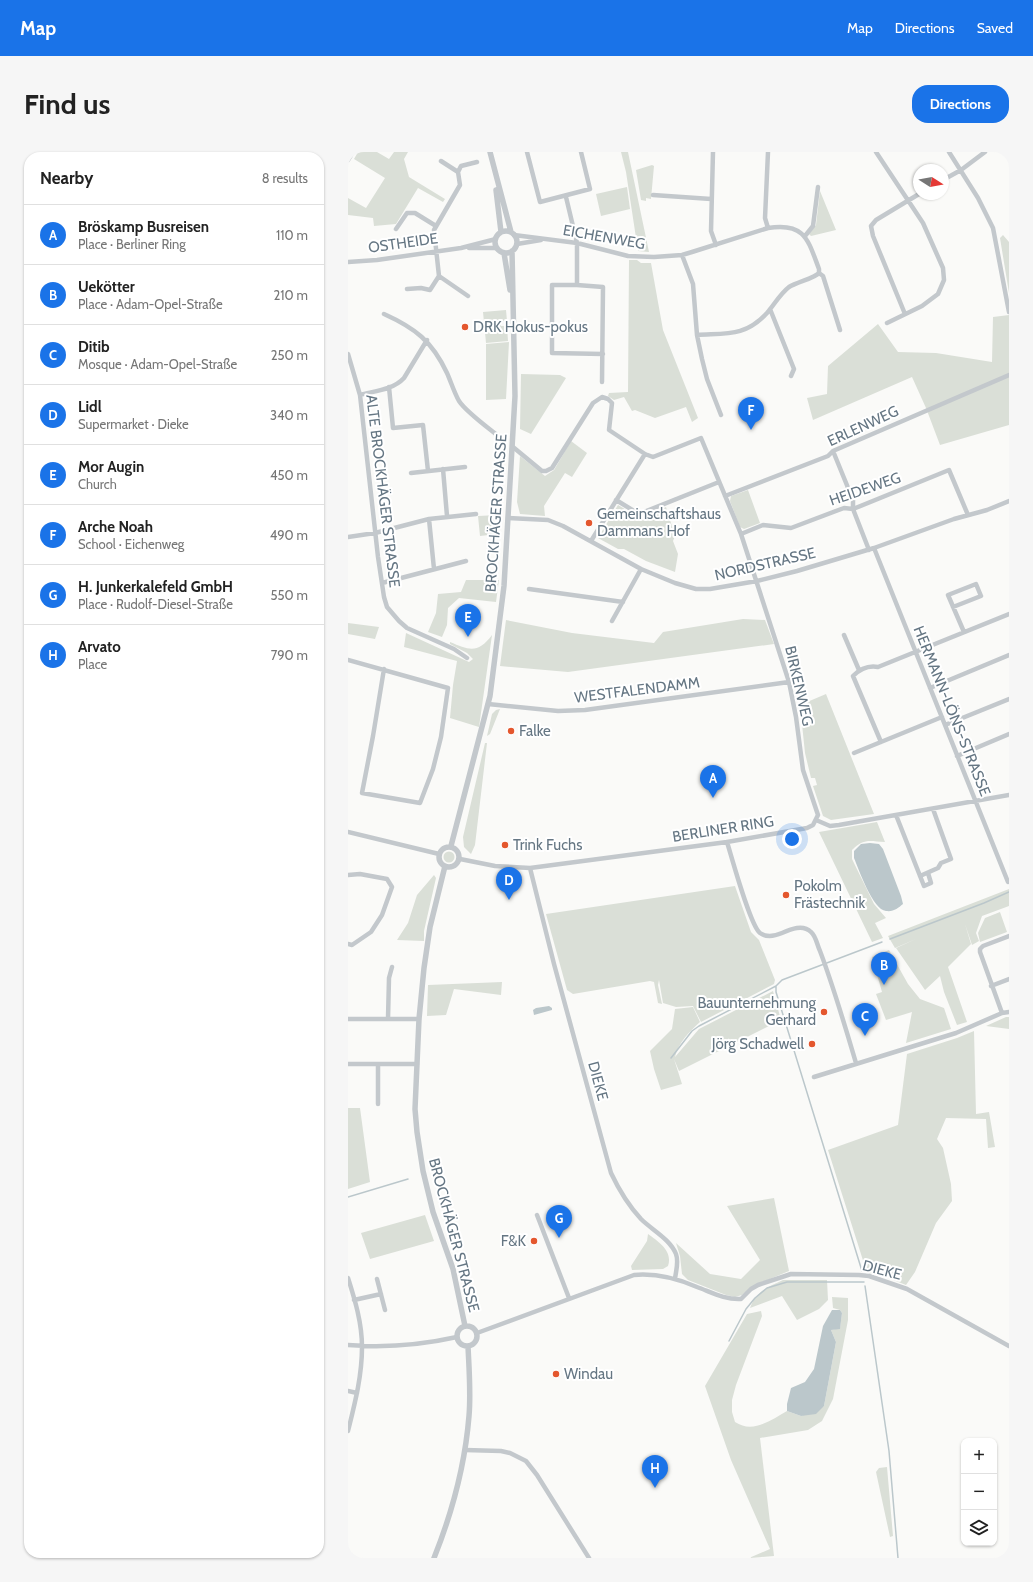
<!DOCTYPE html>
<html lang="en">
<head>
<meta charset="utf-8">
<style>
  :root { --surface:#fff; --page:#f6f6f6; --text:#222; --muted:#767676; --line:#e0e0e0; --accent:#1a73e8 }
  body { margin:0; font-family:Cabin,sans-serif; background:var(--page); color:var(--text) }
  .controls { position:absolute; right:12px; bottom:12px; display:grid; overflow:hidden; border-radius:8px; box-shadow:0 1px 3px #0004 }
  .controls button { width:36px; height:36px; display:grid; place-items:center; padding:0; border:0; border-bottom:1px solid var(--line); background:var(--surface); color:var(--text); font:20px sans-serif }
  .compass { position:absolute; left:565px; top:12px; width:36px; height:36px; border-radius:50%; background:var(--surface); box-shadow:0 1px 3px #0004; rotate:101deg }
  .you { position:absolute; left:444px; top:687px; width:14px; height:14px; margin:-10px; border:3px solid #fff; border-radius:50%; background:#1a73e8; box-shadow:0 0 0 6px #1a73e833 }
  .badge { display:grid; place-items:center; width:26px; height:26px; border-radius:50%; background:var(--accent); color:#fff; font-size:13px; font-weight:700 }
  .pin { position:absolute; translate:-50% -33px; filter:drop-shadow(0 1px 2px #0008) }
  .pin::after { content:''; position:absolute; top:21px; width:14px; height:12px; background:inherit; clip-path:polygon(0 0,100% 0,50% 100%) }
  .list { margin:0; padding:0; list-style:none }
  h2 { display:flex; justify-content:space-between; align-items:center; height:52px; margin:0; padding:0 16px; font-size:17px }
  h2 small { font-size:13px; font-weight:400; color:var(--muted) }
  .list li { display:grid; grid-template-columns:26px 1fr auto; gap:12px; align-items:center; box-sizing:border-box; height:60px; padding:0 16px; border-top:1px solid var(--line) }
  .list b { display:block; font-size:15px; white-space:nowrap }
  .list p { margin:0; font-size:13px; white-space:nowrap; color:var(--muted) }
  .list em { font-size:13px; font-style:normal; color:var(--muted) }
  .icon { flex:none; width:22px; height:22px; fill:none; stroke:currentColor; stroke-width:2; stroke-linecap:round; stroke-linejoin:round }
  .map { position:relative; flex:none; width:661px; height:1406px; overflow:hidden; border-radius:16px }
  header { display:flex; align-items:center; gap:24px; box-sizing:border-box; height:56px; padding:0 20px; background:var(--accent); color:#fff }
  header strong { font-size:19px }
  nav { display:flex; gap:22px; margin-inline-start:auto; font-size:14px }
  .intro { display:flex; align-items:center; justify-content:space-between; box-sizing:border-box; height:96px; padding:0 24px }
  h1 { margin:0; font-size:28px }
  .button { padding:10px 18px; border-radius:16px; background:var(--accent); color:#fff; font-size:14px; font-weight:700 }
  main { display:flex; gap:24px; padding:0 24px }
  aside { flex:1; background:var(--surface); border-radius:16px; box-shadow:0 1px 3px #0004 }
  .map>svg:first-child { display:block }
</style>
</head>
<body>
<header>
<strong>Map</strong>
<nav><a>Map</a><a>Directions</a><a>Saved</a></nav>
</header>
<div class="intro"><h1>Find us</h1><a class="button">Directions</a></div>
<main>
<aside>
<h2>Nearby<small>8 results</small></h2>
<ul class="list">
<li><span class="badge">A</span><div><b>Bröskamp Busreisen</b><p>Place · Berliner Ring</p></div><em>110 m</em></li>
<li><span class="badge">B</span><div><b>Uekötter</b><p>Place · Adam-Opel-Straße</p></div><em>210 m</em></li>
<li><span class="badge">C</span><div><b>Ditib</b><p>Mosque · Adam-Opel-Straße</p></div><em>250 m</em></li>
<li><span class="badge">D</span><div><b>Lidl</b><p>Supermarket · Dieke</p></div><em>340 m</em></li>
<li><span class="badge">E</span><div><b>Mor Augin</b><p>Church</p></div><em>450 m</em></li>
<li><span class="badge">F</span><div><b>Arche Noah</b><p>School · Eichenweg</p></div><em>490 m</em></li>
<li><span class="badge">G</span><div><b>H. Junkerkalefeld GmbH</b><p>Place · Rudolf-Diesel-Straße</p></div><em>550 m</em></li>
<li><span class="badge">H</span><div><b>Arvato</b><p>Place</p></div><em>790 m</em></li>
</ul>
</aside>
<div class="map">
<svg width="661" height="1406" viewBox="0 0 661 1406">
  <rect width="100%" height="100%" fill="#fafaf8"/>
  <path fill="#dadfd7" d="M 10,0 L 29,0 L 41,7 L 46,0 L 60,0 L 56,7 L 61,25 L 97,47 L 95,50 L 70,36 L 48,72 L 26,74 L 25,66 L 0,63 L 0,46 L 18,56 L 37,26 L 6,7 Z
    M 273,0 L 280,0 L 301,100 L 290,99 L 278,20 Z
    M 304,13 L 306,14 L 303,47 L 298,46 L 298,49 L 293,48 L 288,18 Z
    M 279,35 L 282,57 L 253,64 L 248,42 Z
    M 472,39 L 488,78 L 463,84 L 461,82 L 468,73 Z
    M 655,83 L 661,90 L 661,141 L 652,86 Z
    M 281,108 L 289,108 L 293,111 L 303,111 L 315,178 L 350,266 L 344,270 L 338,255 L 307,266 L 287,258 L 284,259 L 276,245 L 266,248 L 260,244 L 261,241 L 280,240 Z
    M 158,158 L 159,169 L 153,169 L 153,174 L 159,174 L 160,189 L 138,191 L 135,160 Z
    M 661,163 L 661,273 L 592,293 L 578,256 L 564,225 L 465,268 L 459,246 L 479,242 L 480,214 L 530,172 L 550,200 L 588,201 L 644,210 L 645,165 Z
    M 161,190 L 158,247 L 138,248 L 138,192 Z
    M 173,222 L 212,223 L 218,226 L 183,282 L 172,277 Z
    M 223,289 L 239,301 L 224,325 L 217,321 L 196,354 L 197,364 L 172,362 L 169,350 L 172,304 L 197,324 L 206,318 Z
    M 400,338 L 412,371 L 396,377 L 392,375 L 382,349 L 383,344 Z
    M 270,353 L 292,366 L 318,355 L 327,384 L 325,389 L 330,402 L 327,420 L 298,409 L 276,397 L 270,397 L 250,386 Z
    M 150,363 L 149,382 L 132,384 L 130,364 Z
    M 118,428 L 151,428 L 148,450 L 111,446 L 100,456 L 99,473 L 94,485 L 80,480 L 88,461 L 90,442 L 113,440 Z
    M 395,467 L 417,468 L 426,492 L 220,520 L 152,514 L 158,468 L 224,481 L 306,491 L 315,480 Z
    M 0,471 L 31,475 L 27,487 L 0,482 Z
    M 58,481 L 121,510 L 125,507 L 119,501 L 102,492 L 102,490 C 121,498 130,502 144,483 L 131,575 L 102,566 L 105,533 L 109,509 L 56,495 Z
    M 478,542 L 526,662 L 483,668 L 475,664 L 465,634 L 469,633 L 467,626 L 463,626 L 457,601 L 452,553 Z
    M 152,557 L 142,582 L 139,584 L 144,562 L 148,558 Z
    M 137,591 L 139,591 L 127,693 L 123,702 L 116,695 L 115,685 Z
    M 529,670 L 537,690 C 521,689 516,686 504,698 L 504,707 L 526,752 L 538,766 L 527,771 L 535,786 L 524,790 L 471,680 Z
    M95.5 705a5.5 5.5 0 1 1 11 0a5.5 5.5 0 1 1-11 0Z
    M 86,723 L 88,726 L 76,779 L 76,789 L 49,788 L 60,771 L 69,743 Z
    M 387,734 L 403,780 L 411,788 L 427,828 L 426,832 L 353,870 L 345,854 L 328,855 L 315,851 L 311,828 L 310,833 L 314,852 L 310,851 L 306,830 L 302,829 L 225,842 L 219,838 L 198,762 Z
    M 661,737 L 661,754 L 634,764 L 628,781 L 631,789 L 624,793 L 617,772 L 623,792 L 600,815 L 619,870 L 609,873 L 596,840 L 592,824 L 577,838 L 548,796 L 568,787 L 547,796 L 540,784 Z
    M 652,760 L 659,780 L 632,790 L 630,781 L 637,766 Z
    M 541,798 L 560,832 L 572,847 L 596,856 L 603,877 L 558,891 L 564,860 L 538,868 L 528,842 L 534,840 L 524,805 Z
    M 154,830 L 153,843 L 106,837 L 98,863 L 79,864 L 80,833 Z
    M 425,839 L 433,868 L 331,919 L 326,907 L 334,932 L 313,938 L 306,917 L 302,899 L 324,877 L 327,857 L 345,855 L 352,870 C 341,880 330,891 327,905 L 351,877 Z
    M 658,865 L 661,865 L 661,877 L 638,874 Z
    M 626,879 L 628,962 L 641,960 L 647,995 L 640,996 L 638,967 L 598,966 L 589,987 L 595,996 L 603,1032 L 604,1049 L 588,1071 L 567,1120 L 558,1133 L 530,1122 L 519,1121 L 480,998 L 550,973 L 559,902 L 609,886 Z
    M 0,956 L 12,956 L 22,1030 L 0,1037 Z
    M 426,1046 L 441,1119 L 405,1134 L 394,1143 L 387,1145 L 378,1143 L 340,1128 L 334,1122 L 332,1104 L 328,1091 L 362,1122 L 393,1127 L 412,1108 L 379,1054 Z
    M 77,1063 L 86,1089 L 22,1107 L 13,1081 Z
    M 300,1082 C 311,1090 325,1099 320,1114 L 315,1117 L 284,1118 L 283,1114 L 299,1089 Z
    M 435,1128 L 479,1128 L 480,1148 L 471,1157 L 449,1168 L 434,1144 L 402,1156 C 408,1139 420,1135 435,1128 Z
    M 484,1145 L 500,1146 L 500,1168 L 485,1247 L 474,1269 L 460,1278 L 412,1286 L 426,1404 L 401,1406 L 422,1397 L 383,1308 L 357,1234 L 399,1162 L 413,1159 L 414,1164 L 388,1233 L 384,1248 L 384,1260 L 387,1270 C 405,1282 423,1268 439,1259 L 453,1264 L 476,1254 L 488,1190 L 483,1178 L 492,1176 L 494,1161 L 492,1158 L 485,1156 Z
    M 539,1315 L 545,1384 L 542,1385 L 528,1320 L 531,1316 Z"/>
  <path fill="#bbc7cb" d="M 522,691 L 531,692 L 535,697 L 553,744 L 555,752 C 550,756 546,760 538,759 C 525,758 511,718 506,706 L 506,699 L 513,692 Z
    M 201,854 L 204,856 L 204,858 L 186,863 L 185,858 L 188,856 Z
    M 484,1158 L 492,1158 L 494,1161 L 492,1177 L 483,1178 L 488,1190 L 476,1254 L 468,1262 L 453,1264 L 439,1259 L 439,1252 L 443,1236 L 457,1230 L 466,1217 L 475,1174 Z"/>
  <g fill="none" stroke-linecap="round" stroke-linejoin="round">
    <path stroke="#bbc7cb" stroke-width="1.5" d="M 542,787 L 636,751 L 661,740
      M 323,906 L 344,879 L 351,874 L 428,834
      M 0,1045 L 60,1027
      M 514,1119 L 428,840 L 428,834 L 434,828 L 534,790
      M 517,1134 L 541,1299 L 550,1406
      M 381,1189 L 398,1157 L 407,1146 L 419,1136 L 439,1130 L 516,1130"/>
    <path stroke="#c3c8cc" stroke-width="4.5" d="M 179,0 L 192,50 L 242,37 L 233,0
      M 365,0 L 363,79 L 368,93
      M 420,0 L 417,66 L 420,76
      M 528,0 L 575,71 L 595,116 L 596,128 L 590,142 L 574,154 L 539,171
      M 601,0 L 630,46 L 645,76 L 661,160
      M 0,8 L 5,0
      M 110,20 L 113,14 L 129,10
      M 595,28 L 613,18 L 637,0
      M 305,43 L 363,47
      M 218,45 L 229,91 L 229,133
      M 48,77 L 59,61 L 67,61 L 88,74
      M 166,83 L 229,91 L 280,104 L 306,105 L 334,103 L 344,100 L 420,76 C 457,70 460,88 471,117 L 471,121 C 467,126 449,130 441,135 C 432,142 426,153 419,161 C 397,185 378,181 349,183
      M 457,84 L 465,74 L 470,35
      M 169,92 L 193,88
      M 121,96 L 149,96
      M 334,103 L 345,132 L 349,183 L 354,207 L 359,227 L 373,263
      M 0,110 L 29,108 L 113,96 L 148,87
      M 471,121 L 475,124 L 492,178
      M 91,124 L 120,144
      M 59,137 L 73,136 L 82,138 L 91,124 L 86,78 L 112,33 L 110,20 L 93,9
      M 422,157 L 446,217 L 443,224
      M 36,162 C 67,176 84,189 99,221 C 103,230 106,240 111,249 C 119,261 142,277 154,287
      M 557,162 L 525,84 L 523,74 L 528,68 L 571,42
      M 0,202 L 12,243 L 30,405 L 36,445 L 39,455 L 51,469 L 59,476 L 106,497 L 119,506
      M 254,230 L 255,135 L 229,133 L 204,133 L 204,201 L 255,202
      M 41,235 L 45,276 L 75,273 L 80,319
      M 12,243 C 26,239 45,238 56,226 L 79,188
      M 485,299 L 505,348 L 505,357 L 521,398
      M 95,317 L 99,364
      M 63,321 L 117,315
      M 377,344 L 480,304 L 485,299 L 661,223
      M 268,348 L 291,362 L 371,330
      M 160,366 L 200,368 L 215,374 L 293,417 L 327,431 L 348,437 L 362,437 L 409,429 L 449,419 L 526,396 L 606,367 L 639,358 L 661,349
      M 81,367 L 86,417
      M 393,382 L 415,373 L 443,376 L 496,356 L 505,357 L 601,318 L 620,363
      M 0,385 L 27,381 L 81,367 L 128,362
      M 243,389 L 297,302
      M 526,396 L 660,730
      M 34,431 L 118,409
      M 181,437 L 275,450
      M 605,455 L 633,444 L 628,432 L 600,443 L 616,480
      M 264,469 L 293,417
      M 496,483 L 511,518
      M 0,508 L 100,536 L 93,585 L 85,617 L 72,651 L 14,641 L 25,584 L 36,517
      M 582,536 L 661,503
      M 140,552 L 210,559 L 237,558 L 441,530
      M 597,573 L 661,547
      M 533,590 L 505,524 C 512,517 520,513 530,515 L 661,462
      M 506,601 L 594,565
      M 609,604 L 661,582
      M 548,663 L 576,734 L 583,731 L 580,721
      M 468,668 L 482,674 L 491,673 L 661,643
      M 0,680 L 91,702
      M 379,690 C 384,706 402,773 412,781 C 419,786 427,784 434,781 C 443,777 455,772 463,780 C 468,784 469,793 472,799 C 486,836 497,874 508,911
      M 112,707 L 147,714 L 182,716 L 379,690 L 459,676 L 465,673 L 470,663 L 455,618 L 448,565 L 441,530 L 393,382 L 353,286 L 305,305 L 297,302 L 261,278 L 264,251 L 260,247 L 254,245 L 245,251 L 204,316 L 198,319 L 194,319 L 165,295
      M 182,716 L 206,812 L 263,1021 C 271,1038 280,1053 293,1067 C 304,1078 322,1087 328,1102 C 331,1110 328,1118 327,1127
      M 0,723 L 12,722 L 39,727 L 44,735 L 34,763 L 23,780 L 4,793 L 0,792
      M 572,724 L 590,716 L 593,711 L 603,707 L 585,657
      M 643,834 L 661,827
      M 654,861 L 632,800 L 632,797 L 635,794 L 661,784
      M 0,867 L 71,867
      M 40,867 L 41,826 L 44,815
      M 0,912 L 69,912
      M 466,925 L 608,881 L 654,861 L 661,860
      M 30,952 L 30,912
      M 189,1063 L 221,1146
      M 0,1126 C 7,1148 14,1171 14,1195 C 14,1224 7,1251 0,1279
      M 29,1127 L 37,1158
      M 6,1148 L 33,1142
      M 129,1181 L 286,1123 C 308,1121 328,1126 349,1135 C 363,1140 377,1148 393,1147 L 403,1137 L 410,1133 L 443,1122 L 511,1123 L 521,1124 L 559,1137 L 661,1194
      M 0,1193 C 37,1196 73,1193 109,1185
      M 0,1239 L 9,1241
      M 117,1298 L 153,1299 L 162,1301 L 178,1309 L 189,1323 L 241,1406"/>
    <path stroke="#c3c8cc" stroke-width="5.5" d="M 142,0 L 163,80
      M 148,38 L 153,80
      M147 90a11 11 0 1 1 22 0a11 11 0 1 1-22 0Z
      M 156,101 L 162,138
      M 103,694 L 142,544 L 156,434 L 167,244 L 164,99
      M91 705a10 10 0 1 1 20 0a10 10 0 1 1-20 0Z
      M 97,714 L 82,775 L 76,816 L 71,867 L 67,957 L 69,980 L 75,1019 L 85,1060 L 105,1117 L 117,1174
      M109 1184a10 10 0 1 1 20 0a10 10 0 1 1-20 0Z
      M 86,1406 C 104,1361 117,1313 121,1264 C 123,1241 121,1217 120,1194"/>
  </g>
  <g fill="#e4572e" stroke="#fff" stroke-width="1.5">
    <circle cx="117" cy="175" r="4"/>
    <circle cx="241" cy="371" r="4"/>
    <circle cx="163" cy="579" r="4"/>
    <circle cx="157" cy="693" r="4"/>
    <circle cx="438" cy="743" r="4"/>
    <circle cx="476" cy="860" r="4"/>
    <circle cx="464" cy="892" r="4"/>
    <circle cx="186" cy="1089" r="4"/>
    <circle cx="208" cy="1222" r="4"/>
  </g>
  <g text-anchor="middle" stroke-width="4" stroke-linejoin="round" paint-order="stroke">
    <g font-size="15" fill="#657683" stroke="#fff">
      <text transform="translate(256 85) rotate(10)" y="5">EICHENWEG</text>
      <text transform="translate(55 91) rotate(-8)" y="5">OSTHEIDE</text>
      <text transform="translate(515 274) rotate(-25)" y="5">ERLENWEG</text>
      <text transform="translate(517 337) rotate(-19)" y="5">HEIDEWEG</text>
      <text transform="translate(35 339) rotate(83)" y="5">ALTE BROCKHÄGER STRASSE</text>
      <text transform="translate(148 361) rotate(-86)" y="5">BROCKHÄGER STRASSE</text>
      <text transform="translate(417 412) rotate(-13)" y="5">NORDSTRASSE</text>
      <text transform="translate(451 534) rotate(77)" y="5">BIRKENWEG</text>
      <text transform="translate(289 538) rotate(-7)" y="5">WESTFALENDAMM</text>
      <text transform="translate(604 559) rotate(68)" y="5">HERMANN-LÖNS-STRASSE</text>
      <text transform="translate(375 677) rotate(-9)" y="5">BERLINER RING</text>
      <text transform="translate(250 929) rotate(75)" y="5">DIEKE</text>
      <text transform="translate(106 1083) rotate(75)" y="5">BROCKHÄGER STRASSE</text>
      <text transform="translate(534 1118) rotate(15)" y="5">DIEKE</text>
    </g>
    <g font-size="15" fill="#657683" stroke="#fff" text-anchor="start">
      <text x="125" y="180">DRK Hokus-pokus</text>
      <text x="249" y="367">Gemeinschaftshaus<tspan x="249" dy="17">Dammans Hof</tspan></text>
      <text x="171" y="584">Falke</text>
      <text x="165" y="698">Trink Fuchs</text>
      <text x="446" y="739">Pokolm<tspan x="446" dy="17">Frästechnik</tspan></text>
      <text x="468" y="856" text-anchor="end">Bauunternehmung<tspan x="468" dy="17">Gerhard</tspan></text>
      <text x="456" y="897" text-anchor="end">Jörg Schadwell</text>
      <text x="178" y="1094" text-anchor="end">F&amp;K</text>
      <text x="216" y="1227">Windau</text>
    </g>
  </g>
</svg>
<div class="controls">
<button>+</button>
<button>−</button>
<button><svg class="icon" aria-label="layers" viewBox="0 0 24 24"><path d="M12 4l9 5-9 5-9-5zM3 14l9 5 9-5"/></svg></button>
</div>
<svg class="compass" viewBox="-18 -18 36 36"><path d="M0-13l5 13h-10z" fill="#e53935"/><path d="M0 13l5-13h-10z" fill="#767676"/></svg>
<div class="you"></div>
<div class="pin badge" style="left:365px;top:646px">A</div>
<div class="pin badge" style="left:536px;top:833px">B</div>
<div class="pin badge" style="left:517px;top:884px">C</div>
<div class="pin badge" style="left:161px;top:748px">D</div>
<div class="pin badge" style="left:120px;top:485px">E</div>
<div class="pin badge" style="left:403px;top:278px">F</div>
<div class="pin badge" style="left:211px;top:1086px">G</div>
<div class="pin badge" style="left:307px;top:1336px">H</div>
</div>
</main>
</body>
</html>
